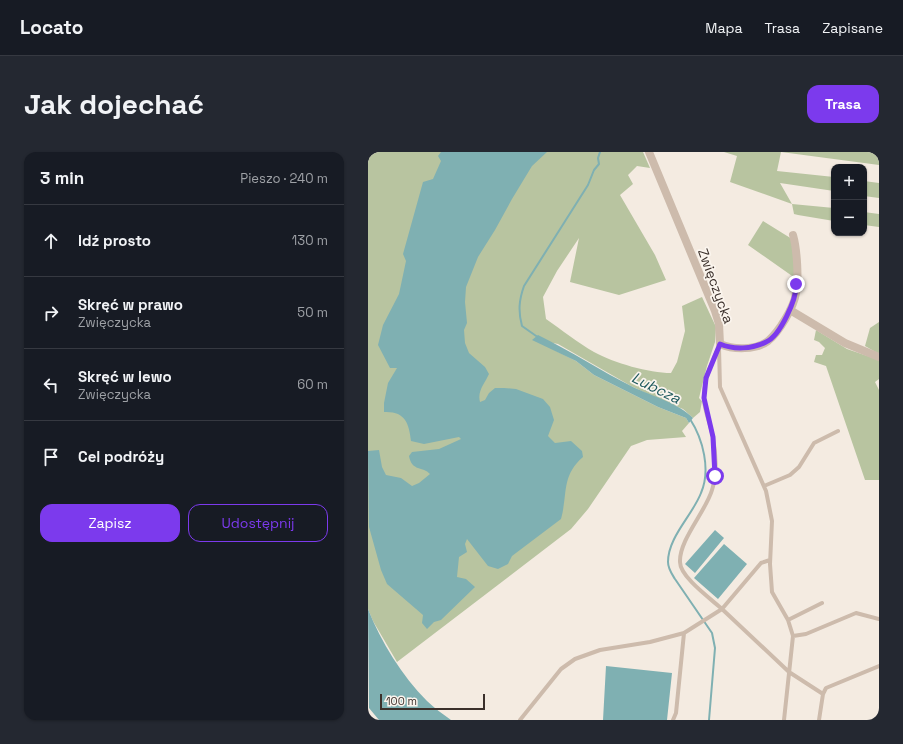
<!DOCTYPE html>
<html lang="pl">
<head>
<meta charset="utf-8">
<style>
  :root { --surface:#171b24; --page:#242831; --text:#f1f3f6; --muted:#9ea1a6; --line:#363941; --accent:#7c3aed }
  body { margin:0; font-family:"Space Grotesk",sans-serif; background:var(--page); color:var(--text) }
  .controls { position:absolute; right:12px; top:12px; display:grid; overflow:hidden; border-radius:8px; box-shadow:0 1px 3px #0004 }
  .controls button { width:36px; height:36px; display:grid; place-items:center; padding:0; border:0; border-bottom:1px solid var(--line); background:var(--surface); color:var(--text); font:20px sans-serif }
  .scale { position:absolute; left:12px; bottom:10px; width:105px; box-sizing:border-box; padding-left:4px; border:2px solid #3b302b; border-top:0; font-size:11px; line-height:14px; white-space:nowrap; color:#3b302b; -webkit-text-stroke:3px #fbf5ee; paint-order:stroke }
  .stop { position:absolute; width:12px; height:12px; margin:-9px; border:3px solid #7c3aed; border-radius:50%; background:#fff }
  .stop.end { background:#7c3aed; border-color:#fff; box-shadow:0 1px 4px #0008 }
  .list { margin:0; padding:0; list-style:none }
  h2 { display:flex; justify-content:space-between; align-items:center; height:52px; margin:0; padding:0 16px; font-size:17px }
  h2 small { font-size:13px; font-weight:400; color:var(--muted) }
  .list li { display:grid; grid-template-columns:26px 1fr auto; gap:12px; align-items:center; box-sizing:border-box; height:72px; padding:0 16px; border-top:1px solid var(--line) }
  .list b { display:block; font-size:15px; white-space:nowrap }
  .list p { margin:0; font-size:13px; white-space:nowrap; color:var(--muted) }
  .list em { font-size:13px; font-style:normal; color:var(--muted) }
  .actions { display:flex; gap:8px; padding:12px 16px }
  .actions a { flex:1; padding:9px 0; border:1px solid var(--accent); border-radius:12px; text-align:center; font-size:14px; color:var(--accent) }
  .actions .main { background:var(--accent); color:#fff }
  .icon { flex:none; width:22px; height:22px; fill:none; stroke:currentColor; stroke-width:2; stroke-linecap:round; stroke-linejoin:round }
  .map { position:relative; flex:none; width:511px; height:568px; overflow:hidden; border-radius:12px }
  header { display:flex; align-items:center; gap:24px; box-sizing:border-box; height:56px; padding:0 20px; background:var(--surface); border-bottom:1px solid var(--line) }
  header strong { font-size:19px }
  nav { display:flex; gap:22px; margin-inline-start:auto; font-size:14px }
  .intro { display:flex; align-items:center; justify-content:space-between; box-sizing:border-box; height:96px; padding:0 24px }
  h1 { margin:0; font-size:28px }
  .button { padding:10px 18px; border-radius:12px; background:var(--accent); color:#fff; font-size:14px; font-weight:700 }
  main { display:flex; gap:24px; padding:0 24px }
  aside { flex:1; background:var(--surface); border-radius:12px; box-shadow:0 1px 3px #0004 }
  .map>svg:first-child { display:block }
</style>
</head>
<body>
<header>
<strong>Locato</strong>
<nav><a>Mapa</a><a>Trasa</a><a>Zapisane</a></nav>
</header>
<div class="intro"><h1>Jak dojechać</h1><a class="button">Trasa</a></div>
<main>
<aside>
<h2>3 min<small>Pieszo · 240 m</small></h2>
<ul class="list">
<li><svg class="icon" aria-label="ahead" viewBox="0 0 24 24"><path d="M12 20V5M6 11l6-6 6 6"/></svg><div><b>Idź prosto</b></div><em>130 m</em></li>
<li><svg class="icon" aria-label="right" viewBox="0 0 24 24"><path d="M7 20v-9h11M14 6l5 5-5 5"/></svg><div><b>Skręć w prawo</b><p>Zwięczycka</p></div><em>50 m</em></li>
<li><svg class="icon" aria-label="left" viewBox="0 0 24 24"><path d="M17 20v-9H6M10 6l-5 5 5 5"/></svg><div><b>Skręć w lewo</b><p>Zwięczycka</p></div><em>60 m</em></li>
<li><svg class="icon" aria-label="arrive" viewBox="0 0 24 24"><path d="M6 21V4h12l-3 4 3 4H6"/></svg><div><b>Cel podróży</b></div></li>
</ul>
<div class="actions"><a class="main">Zapisz</a><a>Udostępnij</a></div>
</aside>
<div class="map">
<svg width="511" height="568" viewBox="0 0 511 568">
  <rect width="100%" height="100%" fill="#f4ebe1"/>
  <path fill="#b8c4a0" d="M 0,0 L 275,0 L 282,16 L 269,14 L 260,23 L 265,32 L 252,43 L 287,103 L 298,128 L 251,143 L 202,130 L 211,86 L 189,119 L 175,145 L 178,167 C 194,178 210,191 226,200 C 246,211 281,221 303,221 L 309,210 L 317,179 L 314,154 L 334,145 L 348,175 L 347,190 L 339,214 L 331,246 L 334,249 L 332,260 L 325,266 L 315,257 L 290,247 L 263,234 L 190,192 L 165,187 L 208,209 L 226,223 L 290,255 L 318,266 L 321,271 L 314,279 L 318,285 L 279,288 L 263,294 L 220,357 L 203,377 L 29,510 L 5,469 L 0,457 Z
    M 356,0 L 511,0 L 511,13 L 413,0 L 409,19 L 466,25 L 466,39 L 412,31 L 424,52 L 466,56 L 466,69 L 430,63 L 426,62 L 424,52 L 362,30 L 369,4 Z
    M 496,29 L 511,31 L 511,46 L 496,44 Z
    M 496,60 L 511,62 L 511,75 L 496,73 Z
    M 395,69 L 424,87 L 427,126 L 380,93 Z
    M 511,170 L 511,202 L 497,194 L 502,176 Z
    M 448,178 L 479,197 L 511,208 L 511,227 L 507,230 L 511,238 L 511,328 L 497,328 L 458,214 L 446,210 L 448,203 L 454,203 L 457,196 L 451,190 L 446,188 Z"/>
  <path fill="#7fb0b2" d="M 73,0 L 179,0 L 164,14 L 144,47 L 127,78 L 110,105 L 98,135 L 97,150 L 99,171 L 96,178 L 97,191 L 101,201 L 117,215 L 121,222 C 117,231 109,239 112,250 L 117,248 L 121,241 L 127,236 L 136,236 L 148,237 L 175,247 L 182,255 L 186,268 L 180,284 L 187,291 L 203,289 L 214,299 L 215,305 C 193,324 200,342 193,367 L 144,404 L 140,412 L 130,417 L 120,414 L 99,387 L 97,392 L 99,400 L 91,405 L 89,425 L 98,427 L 107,435 L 73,468 L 66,470 L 59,477 L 54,471 L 55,463 L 19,432 L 13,418 L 1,375 L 0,299 L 11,298 L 14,315 L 18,323 L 33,326 L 44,334 L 51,331 L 62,322 C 55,314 44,320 41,304 L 44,300 L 71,297 L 93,287 L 91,285 L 56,292 L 43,289 C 41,271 37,259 16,260 L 16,251 L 20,231 L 29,216 L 22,216 L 10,193 L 15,173 L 31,142 L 38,109 L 35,102 L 55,30 L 65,27 L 73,9 L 70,4 Z
    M 170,183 C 203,199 233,219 265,235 C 284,244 310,251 325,266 L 321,271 L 318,266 L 290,255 L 226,223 L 208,209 L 164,188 Z
    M 347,378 L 356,386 L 327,421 L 317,412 Z
    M 356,392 L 379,412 L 350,447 L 326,426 Z
    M 0,457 C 13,490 34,524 59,549 C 66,556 75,562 83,568 L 11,568 L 1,556 Z
    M 238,514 L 304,521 L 299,568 L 235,568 Z"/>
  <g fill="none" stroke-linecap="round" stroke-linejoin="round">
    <path stroke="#7fb0b2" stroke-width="2" d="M 171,186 L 154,174 C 150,159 151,148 156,134 L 220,33 L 226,18 L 231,12 L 230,6 L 232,0
      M 322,267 C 335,287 343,318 333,341 C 324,364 300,385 300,410 C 300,417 304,422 307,427 L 344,481 L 347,496 L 341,568"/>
    <path stroke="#cdbbac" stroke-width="4" d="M 351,196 L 352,235 L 398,339 L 404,369 L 402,412 L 404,440 L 420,468 L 425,484 L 416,568
      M 396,334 L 422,323 L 431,315 L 446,291 L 470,279
      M 402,408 L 393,411 L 354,457 L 421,520 L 455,542 L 451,568
      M 420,468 L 454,451
      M 425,484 L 438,482 L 488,461 L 511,467
      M 455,542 L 458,536 L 511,514
      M 152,568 L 193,517 L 207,507 L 232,498 L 282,490 L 316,481 L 354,457 C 343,447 312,425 312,410 C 311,388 338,359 344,338 C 349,322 348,302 345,286 C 343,273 337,261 336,248 C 335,228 344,210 352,192
      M 305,568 L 308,561 L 316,481"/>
    <path stroke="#cdbbac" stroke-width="8" d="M 281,0 L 347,159 L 351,172 L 352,192 C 366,198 388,198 400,189 C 411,180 426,155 428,141 C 431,127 429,97 425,83
      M 422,158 L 477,191 L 511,205"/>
  </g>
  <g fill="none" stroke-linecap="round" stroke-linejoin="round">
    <path stroke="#7c3aed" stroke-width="5" d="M 347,324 L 345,285 L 336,246 L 338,226 L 352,192 C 366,198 384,197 398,190 C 412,184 429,147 428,132"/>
  </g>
  <g text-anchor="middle" stroke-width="3.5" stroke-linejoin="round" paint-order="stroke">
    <g font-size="14" fill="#3b302b" stroke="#fbf5ee">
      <text transform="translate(348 134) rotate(70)" y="5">Zwięczycka</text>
    </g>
    <g font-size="15" font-style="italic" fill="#1f5a5e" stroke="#fbf5ee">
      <text transform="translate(288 236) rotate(26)" y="5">Lubcza</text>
    </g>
  </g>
</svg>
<div class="controls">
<button>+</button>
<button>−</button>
</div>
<div class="scale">100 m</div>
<div class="stop" style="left:347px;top:324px"></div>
<div class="stop end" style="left:428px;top:132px"></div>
</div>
</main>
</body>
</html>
